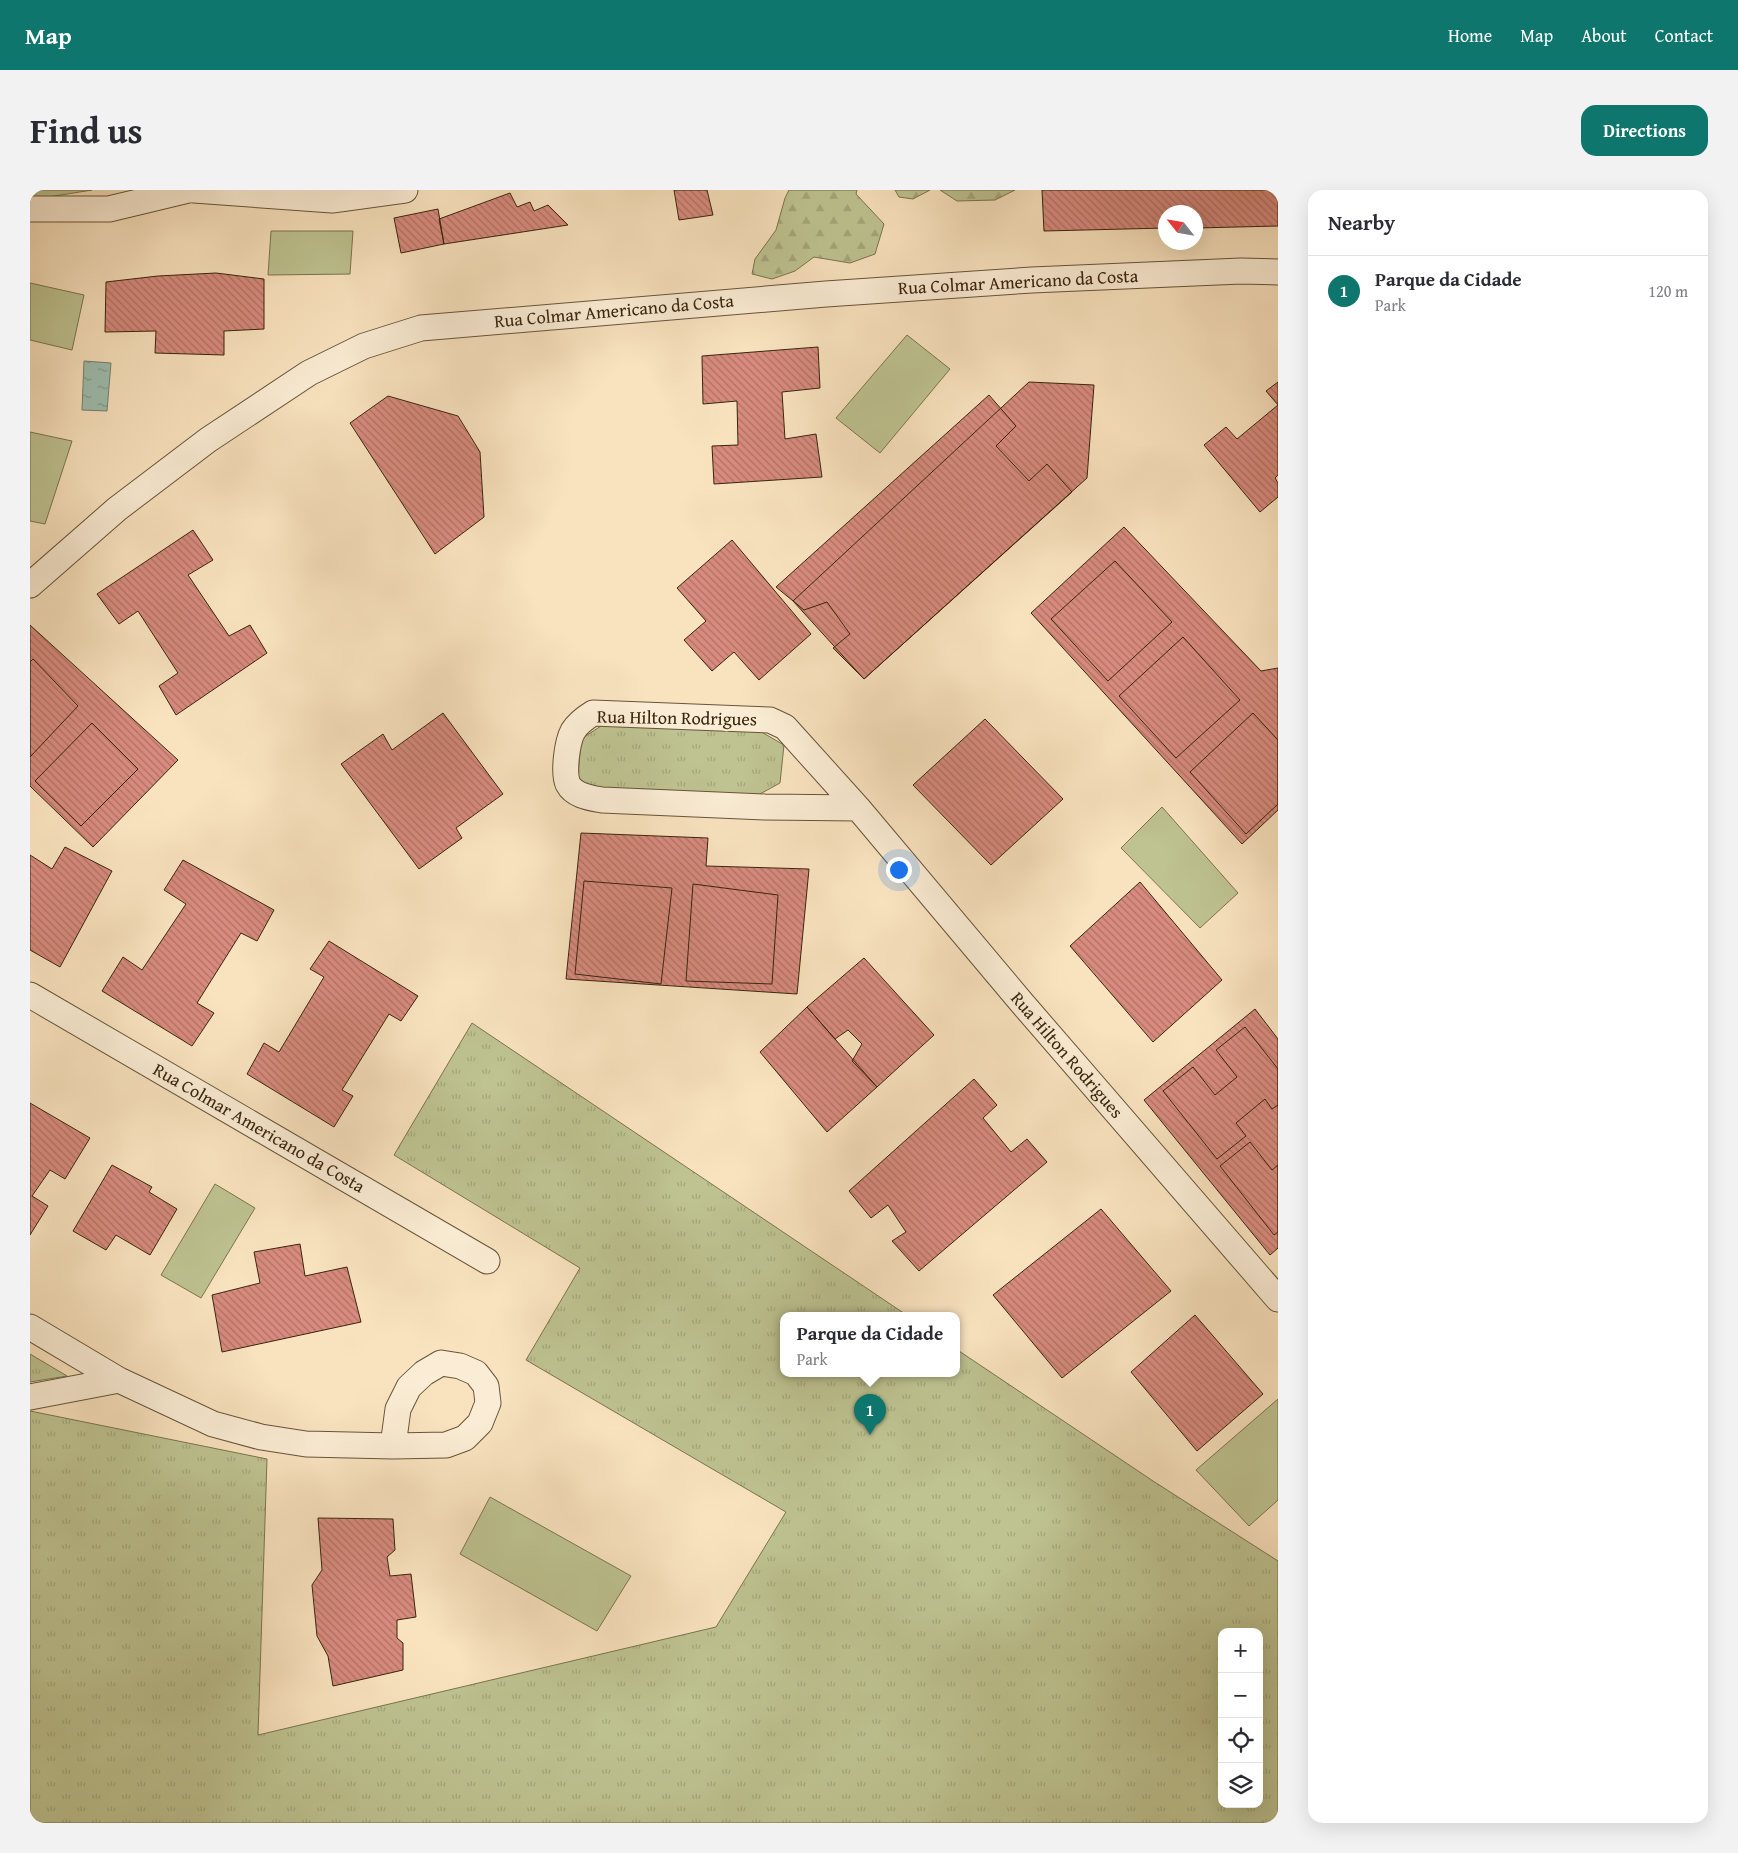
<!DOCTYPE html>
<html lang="en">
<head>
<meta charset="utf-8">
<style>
  :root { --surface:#fff; --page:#f2f2f3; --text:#2b2b33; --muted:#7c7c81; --line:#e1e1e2; --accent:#0f766e }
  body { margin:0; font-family:"Gentium Book Plus",serif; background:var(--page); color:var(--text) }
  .controls { position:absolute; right:15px; bottom:15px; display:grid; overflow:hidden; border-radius:10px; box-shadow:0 5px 20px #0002 }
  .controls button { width:45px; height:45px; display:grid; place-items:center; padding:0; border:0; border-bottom:1px solid var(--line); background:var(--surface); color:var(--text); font:25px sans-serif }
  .compass { position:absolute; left:1128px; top:15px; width:45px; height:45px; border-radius:50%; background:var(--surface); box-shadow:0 5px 20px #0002; rotate:301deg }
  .you { position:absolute; left:868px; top:679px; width:18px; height:18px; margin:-12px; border:4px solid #fff; border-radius:50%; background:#1a73e8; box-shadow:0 0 0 8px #1a73e833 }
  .badge { display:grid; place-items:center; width:32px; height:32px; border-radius:50%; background:var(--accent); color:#fff; font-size:16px; font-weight:700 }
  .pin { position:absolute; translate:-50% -41px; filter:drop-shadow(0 1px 2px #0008) }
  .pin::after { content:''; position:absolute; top:26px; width:18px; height:15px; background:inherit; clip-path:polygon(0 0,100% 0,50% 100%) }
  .popup { position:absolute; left:750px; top:1122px; width:180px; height:65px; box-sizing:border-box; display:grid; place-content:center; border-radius:10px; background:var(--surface); filter:drop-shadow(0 1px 4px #0005); font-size:16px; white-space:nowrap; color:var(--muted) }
  .popup b { font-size:19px; color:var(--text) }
  .popup::after { content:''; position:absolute; left:50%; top:100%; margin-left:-10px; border:10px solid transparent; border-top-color:var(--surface) }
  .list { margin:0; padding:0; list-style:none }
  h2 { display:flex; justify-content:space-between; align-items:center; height:65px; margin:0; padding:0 20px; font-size:21px }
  h2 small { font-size:16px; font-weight:400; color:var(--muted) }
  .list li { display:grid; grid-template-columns:32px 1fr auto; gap:15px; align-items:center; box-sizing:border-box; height:70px; padding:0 20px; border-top:1px solid var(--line) }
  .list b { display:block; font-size:19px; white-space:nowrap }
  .list p { margin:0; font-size:16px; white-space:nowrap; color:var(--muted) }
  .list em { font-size:16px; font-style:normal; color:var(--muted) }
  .icon { flex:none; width:28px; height:28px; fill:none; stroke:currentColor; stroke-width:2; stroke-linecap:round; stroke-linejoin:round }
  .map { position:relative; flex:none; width:1248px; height:1633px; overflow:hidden; border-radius:15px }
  header { display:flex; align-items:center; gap:30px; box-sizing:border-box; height:70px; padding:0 25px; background:var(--accent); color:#fff }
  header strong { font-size:24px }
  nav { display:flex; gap:28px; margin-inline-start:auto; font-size:18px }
  .intro { display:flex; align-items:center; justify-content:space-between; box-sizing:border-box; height:120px; padding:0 30px }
  h1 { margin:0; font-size:35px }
  .button { padding:12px 22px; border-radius:15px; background:var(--accent); color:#fff; font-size:18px; font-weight:700 }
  main { display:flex; gap:30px; padding:0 30px }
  aside { flex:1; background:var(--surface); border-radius:15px; box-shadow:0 5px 20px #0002 }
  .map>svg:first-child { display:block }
</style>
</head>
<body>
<header>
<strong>Map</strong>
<nav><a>Home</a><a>Map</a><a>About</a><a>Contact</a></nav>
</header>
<div class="intro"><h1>Find us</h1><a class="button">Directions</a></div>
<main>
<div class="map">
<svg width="1248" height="1633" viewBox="0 0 1248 1633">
  <defs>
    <pattern id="forest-firs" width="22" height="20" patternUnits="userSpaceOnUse" patternTransform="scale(1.25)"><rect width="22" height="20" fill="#bec391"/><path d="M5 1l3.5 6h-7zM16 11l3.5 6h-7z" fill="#a4a77c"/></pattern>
    <pattern id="park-tufts" width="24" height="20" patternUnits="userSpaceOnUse" patternTransform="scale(1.25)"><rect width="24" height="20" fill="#bec391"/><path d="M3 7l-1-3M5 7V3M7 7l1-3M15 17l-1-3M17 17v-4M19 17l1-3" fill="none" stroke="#a4a77c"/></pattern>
    <pattern id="water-ripples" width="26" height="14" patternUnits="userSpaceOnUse" patternTransform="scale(1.25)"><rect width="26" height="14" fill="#9ebeaf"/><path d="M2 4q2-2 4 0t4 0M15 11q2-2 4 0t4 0" fill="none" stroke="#829a8d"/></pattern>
    <pattern id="building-back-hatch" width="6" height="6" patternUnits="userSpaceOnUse" patternTransform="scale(1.25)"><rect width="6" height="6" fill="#d88b7e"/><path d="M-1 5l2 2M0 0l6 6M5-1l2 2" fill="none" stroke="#b07166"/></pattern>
  </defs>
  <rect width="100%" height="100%" fill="#f9e3bf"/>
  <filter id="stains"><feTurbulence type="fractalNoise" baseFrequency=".004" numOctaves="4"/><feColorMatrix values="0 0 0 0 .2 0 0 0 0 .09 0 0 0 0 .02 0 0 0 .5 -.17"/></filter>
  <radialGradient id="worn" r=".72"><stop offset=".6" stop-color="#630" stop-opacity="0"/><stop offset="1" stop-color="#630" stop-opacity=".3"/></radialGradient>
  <path fill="#bec391" stroke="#7b744e" d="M 241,41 L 323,41 L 320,84 L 238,85 Z
    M 0,93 L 54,105 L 42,160 L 0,150 Z
    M 877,145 L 920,179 L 850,263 L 806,228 Z
    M 0,242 L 42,251 L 15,334 L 0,331 Z
    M 1132,617 L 1208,703 L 1170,738 L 1091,658 Z
    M 185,994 L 225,1018 L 171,1108 L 131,1085 Z
    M 1248,1209 L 1248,1310 L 1219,1336 L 1166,1280 Z
    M 460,1307 L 601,1386 L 567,1441 L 430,1364 Z"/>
  <path fill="url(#forest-firs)" stroke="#7b744e" d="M 759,0 L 827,0 L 826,4 L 854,34 L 845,64 L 820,73 L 784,67 L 765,81 L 742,89 L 722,84 L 725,69 L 746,40 L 755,8 Z
    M 865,0 L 900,0 L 883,9 L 869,7 Z
    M 910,0 L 985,0 L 965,10 L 927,11 Z"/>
  <path fill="url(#park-tufts)" stroke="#7b744e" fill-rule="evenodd" d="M 0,0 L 62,0 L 6,9 L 0,7 Z
    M 574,534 L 728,540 L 754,555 L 750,593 L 719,610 L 566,604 L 548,587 L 551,549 Z
    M 442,833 L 878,1126 L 754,1126 L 754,1184 L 926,1184 L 926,1159 L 1123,1291 L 1248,1371 L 1248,1633 L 0,1633 L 0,1221 L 237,1269 L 228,1545 L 686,1437 L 756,1322 L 496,1170 L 550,1078 L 364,965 ZM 1192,1442 L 1229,1442 L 1229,1614 L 1192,1614 Z
    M 0,1164 L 37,1186 L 0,1192 Z"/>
  <path fill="url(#water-ripples)" stroke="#75816e" d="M 54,171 L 81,173 L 77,221 L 52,220 Z"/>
  <path fill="url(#building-back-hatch)" stroke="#38250c" d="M 644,0 L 677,0 L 683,25 L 649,30 Z
    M 1012,0 L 1248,0 L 1248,36 L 1166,38 L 1166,22 L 1136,22 L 1136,38 L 1014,41 Z
    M 480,3 L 487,17 L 500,12 L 504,21 L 518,15 L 538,35 L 414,54 L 409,29 Z
    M 408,19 L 414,54 L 371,63 L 364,28 Z
    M 186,83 L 234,89 L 234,139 L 194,141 L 194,165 L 125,163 L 126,141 L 75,142 L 76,92 L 128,86 Z
    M 788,157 L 790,198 L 752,202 L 755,249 L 786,244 L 792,287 L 684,294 L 682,256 L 708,255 L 707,211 L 673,214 L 672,166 Z
    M 999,192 L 1064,195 L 1057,288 L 834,489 L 763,411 Z
    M 1248,192 L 1248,285 L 1245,288 L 1248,293 L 1248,307 L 1230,322 L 1174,255 L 1196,237 L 1207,249 L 1248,215 L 1236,201 Z
    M 959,205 L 986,236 L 966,256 L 999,291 L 1017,274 L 1042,302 L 834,489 L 803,458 L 820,444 L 797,412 L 774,420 L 746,397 Z
    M 358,206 L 428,226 L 450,262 L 454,327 L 405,364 L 320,233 Z
    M 1094,337 L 1231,481 L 1248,478 L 1248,620 L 1212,654 L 1001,423 Z
    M 163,340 L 183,370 L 158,385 L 199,446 L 220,435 L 237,463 L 146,525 L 129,496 L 148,483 L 108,421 L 89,434 L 67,404 Z
    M 702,350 L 781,444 L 729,490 L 704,462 L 682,481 L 654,450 L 676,431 L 647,398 Z
    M 1085,371 L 1142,432 L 1078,491 L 1021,429 Z
    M 0,435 L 148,570 L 63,657 L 0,596 Z
    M 1153,447 L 1210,510 L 1146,568 L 1089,506 Z
    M 3,469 L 48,516 L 0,567 L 0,472 Z
    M 413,523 L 473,604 L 426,638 L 432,648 L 389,679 L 311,574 L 353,544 L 362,560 Z
    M 1223,523 L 1248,550 L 1248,614 L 1216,644 L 1160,582 Z
    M 955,529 L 1033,609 L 961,675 L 883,595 Z
    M 62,533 L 108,579 L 51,636 L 5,591 Z
    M 551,643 L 678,648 L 676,676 L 779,679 L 767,804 L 536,789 Z
    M 35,657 L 82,681 L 30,777 L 0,760 L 0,665 L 22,679 Z
    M 153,670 L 244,720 L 227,751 L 211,743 L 167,813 L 184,823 L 162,856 L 72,801 L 93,767 L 112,780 L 156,714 L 134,700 Z
    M 554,691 L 642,698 L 631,794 L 545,784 Z
    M 1110,692 L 1192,790 L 1123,852 L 1040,756 Z
    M 663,694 L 748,705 L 742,794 L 656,791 Z
    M 299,751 L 388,806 L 371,831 L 359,824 L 312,900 L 323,906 L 304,937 L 217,884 L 234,853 L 249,862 L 294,787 L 280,779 Z
    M 834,768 L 904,845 L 847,897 L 822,871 L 832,854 L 818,840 L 805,849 L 777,817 Z
    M 777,817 L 847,897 L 797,942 L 730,862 Z
    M 1225,819 L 1248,849 L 1248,1058 L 1240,1065 L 1114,910 Z
    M 1215,837 L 1248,879 L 1248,915 L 1242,919 L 1235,909 L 1206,933 L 1216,946 L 1187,969 L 1133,901 L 1163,877 L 1185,905 L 1207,887 L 1186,860 Z
    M 944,889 L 967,915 L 953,928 L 981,962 L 997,949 L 1017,972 L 889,1081 L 862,1051 L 876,1042 L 858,1015 L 841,1028 L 819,1001 Z
    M 0,913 L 60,948 L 35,989 L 20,980 L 2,1006 L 18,1016 L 0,1045 Z
    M 1220,952 L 1242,980 L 1248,975 L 1248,1042 L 1244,1045 L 1190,976 Z
    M 82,975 L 122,997 L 119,1002 L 147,1019 L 120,1065 L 86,1045 L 76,1060 L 43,1041 Z
    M 1071,1019 L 1141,1101 L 1032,1188 L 963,1105 Z
    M 270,1054 L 275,1086 L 317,1077 L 331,1132 L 192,1162 L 182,1105 L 230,1093 L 224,1062 Z
    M 1165,1125 L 1233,1204 L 1167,1261 L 1101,1182 Z
    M 288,1328 L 363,1329 L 365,1360 L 357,1367 L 360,1386 L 381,1384 L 386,1427 L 367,1430 L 367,1448 L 373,1453 L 373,1480 L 303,1496 L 298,1466 L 287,1446 L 282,1395 L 292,1380 Z"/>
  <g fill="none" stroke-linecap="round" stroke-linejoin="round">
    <defs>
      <path id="minor" d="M 164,0 L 302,10 L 375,0
        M 0,19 L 79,19 L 158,0
        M 0,395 L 87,319 L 178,250 L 279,183 L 334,156 L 391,138 L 796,104 L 1002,90 L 1211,81 L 1248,82
        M 828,618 L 735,617 L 572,610 C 561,608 544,606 538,594 C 533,583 537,552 543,541 C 548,533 555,528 563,523 L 740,530 L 755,537 L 828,618 L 992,813 L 1248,1109
        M 0,805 L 457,1071
        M 0,1137 L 89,1190
        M 0,1207 L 89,1190 L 183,1234 L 231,1247 L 276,1254 L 363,1256 L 416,1255 L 435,1248 L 450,1233 L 458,1213 L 456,1196 L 446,1183 L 430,1176 L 411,1173 L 394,1183 L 379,1197 L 368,1219 L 363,1256"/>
    </defs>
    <use href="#minor" stroke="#685439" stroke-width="27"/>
    <use href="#minor" stroke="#fbedd5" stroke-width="25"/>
  </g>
  <g text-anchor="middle" stroke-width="4" stroke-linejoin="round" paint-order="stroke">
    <g font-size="18" fill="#38250c" stroke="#fbedd5">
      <text transform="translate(988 92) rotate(-3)" y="6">Rua Colmar Americano da Costa</text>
      <text transform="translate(584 121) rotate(-5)" y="6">Rua Colmar Americano da Costa</text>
      <text transform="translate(647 528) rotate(1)" y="6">Rua Hilton Rodrigues</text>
      <text transform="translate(1037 865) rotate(49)" y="6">Rua Hilton Rodrigues</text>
      <text transform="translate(229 938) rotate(30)" y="6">Rua Colmar Americano da Costa</text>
    </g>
  </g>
  <rect width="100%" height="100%" filter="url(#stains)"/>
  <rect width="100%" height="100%" fill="url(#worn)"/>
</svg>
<div class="controls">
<button>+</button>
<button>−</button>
<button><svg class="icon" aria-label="locate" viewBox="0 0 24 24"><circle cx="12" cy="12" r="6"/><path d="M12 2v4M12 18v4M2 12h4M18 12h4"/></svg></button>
<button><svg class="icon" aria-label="layers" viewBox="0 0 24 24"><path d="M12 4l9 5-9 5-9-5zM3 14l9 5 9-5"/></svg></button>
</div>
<svg class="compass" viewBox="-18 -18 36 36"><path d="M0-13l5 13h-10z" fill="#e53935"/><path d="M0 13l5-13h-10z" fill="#7c7c81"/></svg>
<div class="you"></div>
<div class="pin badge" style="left:840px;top:1245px">1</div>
<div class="popup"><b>Parque da Cidade</b>Park</div>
</div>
<aside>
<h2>Nearby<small></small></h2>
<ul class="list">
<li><span class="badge">1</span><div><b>Parque da Cidade</b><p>Park</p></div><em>120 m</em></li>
</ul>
</aside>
</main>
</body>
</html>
